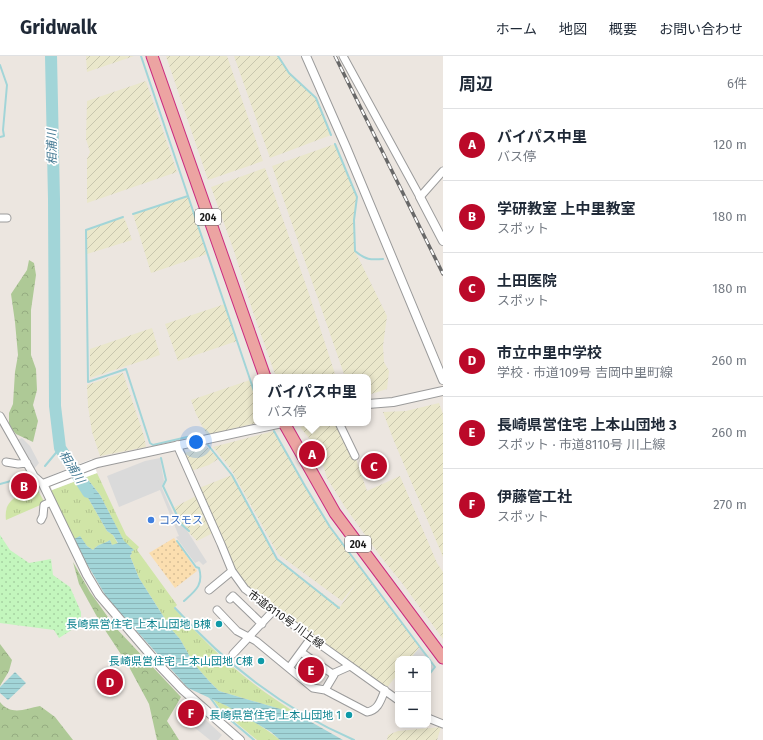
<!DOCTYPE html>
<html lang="ja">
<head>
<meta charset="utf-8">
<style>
  :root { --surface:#fff; --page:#f2f2f3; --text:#1f2937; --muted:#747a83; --line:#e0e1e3; --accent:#bb0929 }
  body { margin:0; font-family:"Fira Sans","Noto Sans JP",sans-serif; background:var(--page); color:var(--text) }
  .controls { position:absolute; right:12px; bottom:12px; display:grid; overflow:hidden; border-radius:8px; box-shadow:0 2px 10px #0003 }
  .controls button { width:36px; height:36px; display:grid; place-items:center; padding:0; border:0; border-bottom:1px solid var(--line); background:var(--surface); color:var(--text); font:20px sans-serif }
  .you { position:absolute; left:196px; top:386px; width:14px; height:14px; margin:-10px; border:3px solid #fff; border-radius:50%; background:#1a73e8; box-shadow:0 0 0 6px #1a73e833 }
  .badge { display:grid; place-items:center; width:26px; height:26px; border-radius:50%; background:var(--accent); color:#fff; font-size:13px; font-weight:700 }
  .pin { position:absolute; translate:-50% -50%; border:2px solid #fff; box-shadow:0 1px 4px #0006 }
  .popup { position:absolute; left:253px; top:318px; width:118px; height:52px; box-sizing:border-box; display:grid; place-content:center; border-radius:8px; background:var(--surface); filter:drop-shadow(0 1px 3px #0005); font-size:13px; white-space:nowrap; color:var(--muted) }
  .popup b { font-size:15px; color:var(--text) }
  .popup::after { content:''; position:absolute; left:50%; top:100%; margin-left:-8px; border:8px solid transparent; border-top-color:var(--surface) }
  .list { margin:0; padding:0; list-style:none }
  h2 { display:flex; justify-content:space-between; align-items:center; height:52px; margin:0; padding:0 16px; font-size:17px }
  h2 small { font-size:13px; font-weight:400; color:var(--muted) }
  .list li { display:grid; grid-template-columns:26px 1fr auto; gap:12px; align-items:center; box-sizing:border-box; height:72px; padding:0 16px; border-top:1px solid var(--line) }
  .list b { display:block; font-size:15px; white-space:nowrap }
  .list p { margin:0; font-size:13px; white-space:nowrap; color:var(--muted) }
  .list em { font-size:13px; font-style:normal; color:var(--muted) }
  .map { position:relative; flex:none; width:443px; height:684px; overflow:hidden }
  header { display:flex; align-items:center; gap:24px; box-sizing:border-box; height:56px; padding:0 20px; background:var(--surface); border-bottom:1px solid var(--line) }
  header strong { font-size:19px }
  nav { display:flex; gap:22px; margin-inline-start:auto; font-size:14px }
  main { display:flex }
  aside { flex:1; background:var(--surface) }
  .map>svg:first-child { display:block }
</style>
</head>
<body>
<header>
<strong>Gridwalk</strong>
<nav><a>ホーム</a><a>地図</a><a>概要</a><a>お問い合わせ</a></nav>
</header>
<main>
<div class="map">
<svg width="443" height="684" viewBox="0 0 443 684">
  <defs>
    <pattern id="farmland-furrows" width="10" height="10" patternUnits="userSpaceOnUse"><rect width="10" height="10" fill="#eae7cb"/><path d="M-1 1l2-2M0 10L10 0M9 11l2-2" fill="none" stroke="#c8c6ae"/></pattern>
    <pattern id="grass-tufts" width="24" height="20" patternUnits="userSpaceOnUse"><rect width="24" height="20" fill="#d0e5a7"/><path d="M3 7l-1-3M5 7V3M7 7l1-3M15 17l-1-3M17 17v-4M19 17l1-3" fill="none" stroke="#b2c48f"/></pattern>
    <pattern id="forest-crowns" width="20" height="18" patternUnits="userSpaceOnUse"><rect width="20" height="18" fill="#aec996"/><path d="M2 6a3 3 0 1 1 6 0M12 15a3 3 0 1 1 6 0" fill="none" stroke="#95ac81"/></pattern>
    <pattern id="sand-dots" width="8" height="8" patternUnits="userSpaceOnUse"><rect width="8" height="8" fill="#fbdeaf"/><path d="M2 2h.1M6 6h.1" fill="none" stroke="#d7be96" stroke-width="1.8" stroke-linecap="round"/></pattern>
    <pattern id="park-dots" width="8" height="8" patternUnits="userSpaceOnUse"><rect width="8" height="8" fill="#c3f6bd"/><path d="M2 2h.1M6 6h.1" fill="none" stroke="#a7d2a2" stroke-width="1.8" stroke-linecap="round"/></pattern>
    <pattern id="water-rules" width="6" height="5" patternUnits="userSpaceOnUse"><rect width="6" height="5" fill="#a2d5d8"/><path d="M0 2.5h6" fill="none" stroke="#8bb6b9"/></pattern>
  </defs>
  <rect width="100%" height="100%" fill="#ece6e0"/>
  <path fill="url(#farmland-furrows)" d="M 86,0 L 134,0 L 87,16 Z
    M 166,0 L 227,0 L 263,105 L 208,124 Z
    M 234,0 L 278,0 L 289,17 L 316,42 L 331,79 L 270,102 Z
    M 146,25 L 177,116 L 87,147 L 87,103 L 90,96 L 86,83 L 87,45 Z
    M 335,88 L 357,141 L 354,164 L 355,195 L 387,260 L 383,290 L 384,306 L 389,315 L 387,333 L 368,339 L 368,321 L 345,321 L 272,110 Z
    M 265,112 L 308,235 L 336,321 L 276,321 L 252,253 L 234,195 L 211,131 Z
    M 188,140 L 207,198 L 151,217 L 133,158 Z
    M 123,161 L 126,166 L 132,184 L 87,198 L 86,174 Z
    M 225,248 L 237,285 L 178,305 L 165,268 Z
    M 152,272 L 160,299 L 90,322 L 90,293 Z
    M 123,317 L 144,380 L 146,391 L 100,400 L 92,376 L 88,350 L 87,329 Z
    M 250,324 L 256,341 L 256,367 L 207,379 L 196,358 L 191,344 Z
    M 439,347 L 443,358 L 443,501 L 394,385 L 383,356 L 406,355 Z
    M 314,367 L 339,367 L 355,400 L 367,435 L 400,420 L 437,507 L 443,516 L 443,583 L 402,527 L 381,501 L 345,451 L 327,422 L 323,409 L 309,382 L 300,371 Z
    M 274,375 L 305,430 L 330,471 L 420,591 L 410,603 L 398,603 L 398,618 L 385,634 L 363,615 L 278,555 L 249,532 L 238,519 L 232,509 L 199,432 L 232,419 L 277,503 L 340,551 L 357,526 L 342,545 L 278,498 L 231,413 L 213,391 Z
    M 207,391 L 218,403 L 209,409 L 191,415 L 184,397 Z
    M 196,440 L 213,477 L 197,485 L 181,468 L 173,452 Z
    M 441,671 L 437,684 L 387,684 L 388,679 L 398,675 Z"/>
  <path fill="url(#grass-tufts)" d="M 97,417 L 126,479 L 139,491 L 137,494 L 177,549 L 174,552 C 198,579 225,606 254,628 C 268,639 283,648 297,658 L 219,635 L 209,625 L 194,608 L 180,583 L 172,574 L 139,522 L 130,500 L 132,497 L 131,496 L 133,494 L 124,486 L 100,439 L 86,421 Z
    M 76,425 L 83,433 L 107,475 L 113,479 L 118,488 L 112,489 L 110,484 C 103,489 99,487 93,494 L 87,490 L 80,481 L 74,483 L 51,436 L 52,434 Z
    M 37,433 L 45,447 L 6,464 C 3,442 21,438 37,433 Z
    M 213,643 C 236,654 260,668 280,684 L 257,684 L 221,654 Z"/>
  <path fill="url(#forest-crowns)" d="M 29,204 L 34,207 L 36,219 L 31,254 L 31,299 L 36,313 L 37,334 L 33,349 L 38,365 L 33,386 L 16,378 L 9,370 L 9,357 L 13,348 L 15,316 L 18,299 L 15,266 L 11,238 L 27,214 Z
    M 73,506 L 90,536 L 115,571 L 181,641 L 167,665 L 179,684 L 157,684 L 149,648 L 128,609 L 101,568 L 79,528 Z
    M 0,588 L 12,604 L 9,615 L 0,630 Z
    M 0,646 C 11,660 25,653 40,650 L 55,661 L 73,684 L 0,684 Z"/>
  <path fill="url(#sand-dots)" d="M 174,482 L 197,515 L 175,532 L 149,497 Z"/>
  <path fill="url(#park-dots)" d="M 0,479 L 10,494 L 29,507 L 51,503 L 53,519 L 70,531 L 81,556 L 81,568 L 59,582 L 54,574 L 0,567 Z"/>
  <path fill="#dadada" d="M 22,382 L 30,390 L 39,407 L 34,413 L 16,384 Z
    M 160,402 L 164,425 L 162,430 L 162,432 L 175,462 L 186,473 L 207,506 L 203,509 L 199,505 L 195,507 L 176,481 L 179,480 L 178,478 L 160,434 L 119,451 L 107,420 L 145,405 Z
    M 420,591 L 435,611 L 428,620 L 428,603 L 410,603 Z
    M 197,656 L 222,679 L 218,684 L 210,684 L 190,668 Z"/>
  <path fill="url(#water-rules)" d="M 86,421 L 100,439 L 124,485 L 134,494 L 131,496 L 132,497 L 130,500 L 139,522 L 172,574 L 180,583 L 194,608 L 209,625 L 219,635 L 297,658 L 343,684 L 280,684 L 271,676 L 227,650 L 188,632 L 107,542 L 87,508 L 74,483 L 80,480 L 87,490 L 93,494 C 100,486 103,489 110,484 L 112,489 L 118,487 L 113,479 L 107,475 L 83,433 L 76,425 Z
    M 15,616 L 26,627 L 8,644 L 0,637 L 0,631 Z"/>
  <path fill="#fff" d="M 92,403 L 97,417 L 52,434 L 47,421 Z"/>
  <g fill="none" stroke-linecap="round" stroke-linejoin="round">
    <path stroke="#a2d5d8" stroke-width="2" d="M 141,0 L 188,140
      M 278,0 L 289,17 L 316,42 L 331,79
      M 0,9 L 7,29 L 3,74 L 4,80 L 0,81
      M 335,88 L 357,141 L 354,164 L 355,195 C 366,204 370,204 383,203
      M 133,158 L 188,140 L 256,341
      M 123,161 L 86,174 L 88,326 L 126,313 L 150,387 L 153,389 L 200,378
      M 274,375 L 305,430 L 330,471 L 435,611 L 428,620
      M 208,389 L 232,419 L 277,503 L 339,552
      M 161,402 L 166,424 L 163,430 L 181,468 L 189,475
      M 45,410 L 60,392
      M 0,428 L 29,420
      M 177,485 L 196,511 L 199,512 C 204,529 195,535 184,545
      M 175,552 C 227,609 283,653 354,684
      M 209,640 L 220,655 L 254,684"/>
    <path stroke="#a2d5d8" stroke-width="12" d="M 51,0 L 54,143 L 55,350 L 60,392 L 88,436"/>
    <defs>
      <path id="minor" d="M 343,0 L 420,141 L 443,115
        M 0,162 L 7,162
        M 0,360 L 34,420 L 43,428
        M 339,367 L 355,400
        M 177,389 L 221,488 L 232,515 L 245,533 L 311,582 L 398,644
        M 6,406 L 18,408 L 27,407
        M 41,464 L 43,460 L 44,449 L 51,446
        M 209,534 L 232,515
        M 230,543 L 233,540 L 262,568
        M 217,554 L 237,575 L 256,585 L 313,632 L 325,634 L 367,656 C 379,654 381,643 385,634
        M 301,596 L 334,619 L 325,634
        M 233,598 L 274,554
        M 289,612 L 311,582
        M 332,618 L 350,610
        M 428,662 L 443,668"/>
      <path id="tertiary" d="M 306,0 L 346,91 L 443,324
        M 420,141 L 443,185
        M 368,348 L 393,346 L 443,335
        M 240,684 L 183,634 L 160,610 L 99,539 L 87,519 L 43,428 L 97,407 L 282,367"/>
      <path id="trunk" d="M 152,0 L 265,321
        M 284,367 L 335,457 L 443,602"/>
    </defs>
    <use href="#minor" stroke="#9b9b9b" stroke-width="9"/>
    <use href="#tertiary" stroke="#9b9b9b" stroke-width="10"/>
    <use href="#trunk" stroke="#cb2b7f" stroke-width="13"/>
    <use href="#minor" stroke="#fff" stroke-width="7"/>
    <use href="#tertiary" stroke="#fff" stroke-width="8"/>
    <use href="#trunk" stroke="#eca4a2" stroke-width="11"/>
    <defs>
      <path id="rail" d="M 335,0 L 443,218"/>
    </defs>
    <use href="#rail" stroke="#686868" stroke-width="3.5"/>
    <use href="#rail" stroke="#fff" stroke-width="2" stroke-dasharray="6" stroke-linecap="butt"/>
  </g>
  <circle fill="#3f7fe0" stroke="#fff" stroke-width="1.5" cx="151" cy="464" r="4"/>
  <g fill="#0f9aa8" stroke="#fff" stroke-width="1.5">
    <circle cx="219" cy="568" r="4"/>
    <circle cx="261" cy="605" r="4"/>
    <circle cx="349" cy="659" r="4"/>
  </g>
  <g text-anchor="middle" stroke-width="3.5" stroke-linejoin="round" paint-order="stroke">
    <g fill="#fff" stroke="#5f5f5f" stroke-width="1">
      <rect x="195" y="153" width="26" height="16" rx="3"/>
      <rect x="345" y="480" width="26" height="16" rx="3"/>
    </g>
    <g font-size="10" font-weight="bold" fill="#1a1a1a">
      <text x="208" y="165">204</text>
      <text x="358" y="492">204</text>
    </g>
    <g font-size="11" fill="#366cbe" stroke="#fff" text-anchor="start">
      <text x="159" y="468">コスモス</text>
    </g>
    <g font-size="11" fill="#1a1a1a" stroke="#fff">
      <text transform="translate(286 563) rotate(36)" y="4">市道8110号 川上線</text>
    </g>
    <g font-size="11" fill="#0d838f" stroke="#fff" text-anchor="end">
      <text x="211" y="572">長崎県営住宅 上本山団地 B棟</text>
      <text x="253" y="609">長崎県営住宅 上本山団地 C棟</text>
      <text x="341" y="663">長崎県営住宅 上本山団地 1</text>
    </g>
    <g font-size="12" font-style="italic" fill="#477c95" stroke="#fff">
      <text transform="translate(52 91) rotate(-91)" y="4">相浦川</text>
      <text transform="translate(72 411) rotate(58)" y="4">相浦川</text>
    </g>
  </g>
</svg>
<div class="controls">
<button>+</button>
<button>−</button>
</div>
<div class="you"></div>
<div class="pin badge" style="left:312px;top:398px">A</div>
<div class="popup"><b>バイパス中里</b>バス停</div>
<div class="pin badge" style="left:24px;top:430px">B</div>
<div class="pin badge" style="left:374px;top:410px">C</div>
<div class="pin badge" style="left:110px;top:626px">D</div>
<div class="pin badge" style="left:311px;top:614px">E</div>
<div class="pin badge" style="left:191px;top:657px">F</div>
</div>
<aside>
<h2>周辺<small>6件</small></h2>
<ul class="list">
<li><span class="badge">A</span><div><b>バイパス中里</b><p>バス停</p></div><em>120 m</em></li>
<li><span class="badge">B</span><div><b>学研教室 上中里教室</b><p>スポット</p></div><em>180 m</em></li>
<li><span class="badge">C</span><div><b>土田医院</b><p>スポット</p></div><em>180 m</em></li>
<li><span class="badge">D</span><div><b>市立中里中学校</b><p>学校 · 市道109号 吉岡中里町線</p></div><em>260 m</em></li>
<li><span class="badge">E</span><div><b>長崎県営住宅 上本山団地 3</b><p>スポット · 市道8110号 川上線</p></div><em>260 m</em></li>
<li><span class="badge">F</span><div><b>伊藤管工社</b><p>スポット</p></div><em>270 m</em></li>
</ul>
</aside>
</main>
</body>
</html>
